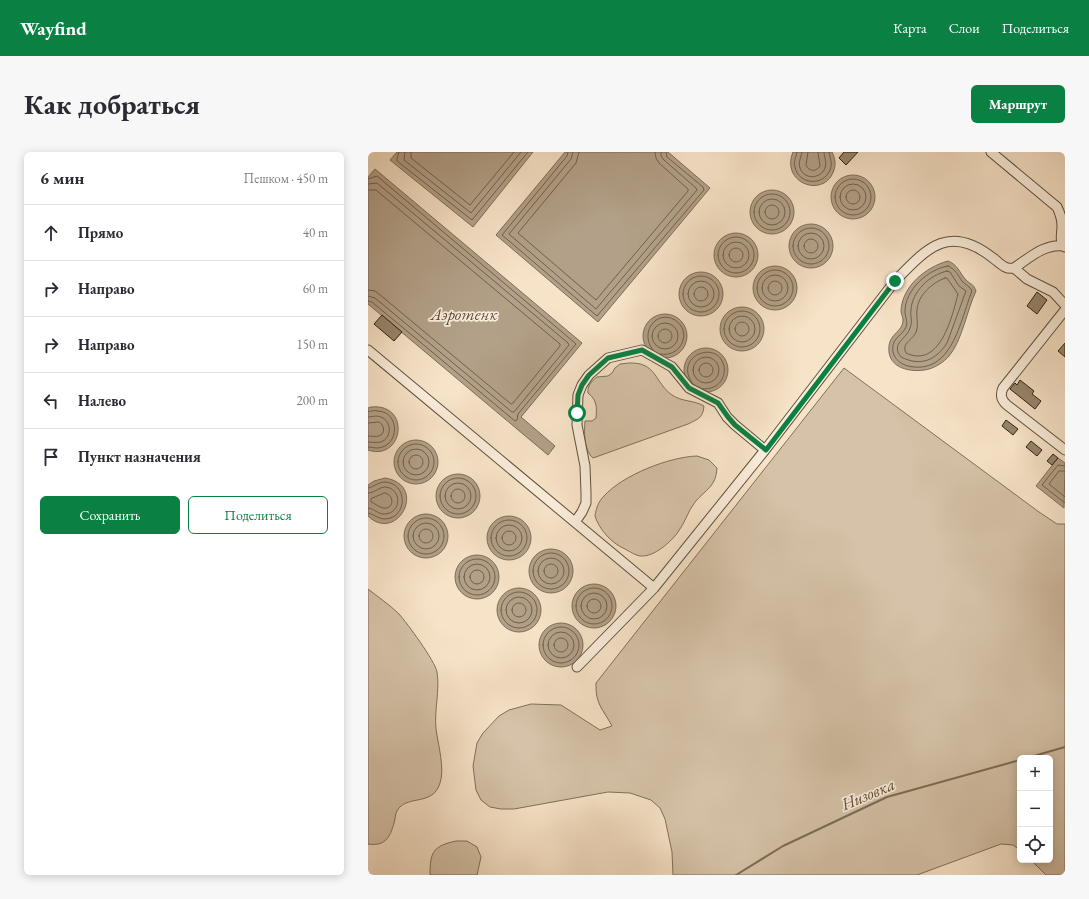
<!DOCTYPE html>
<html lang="ru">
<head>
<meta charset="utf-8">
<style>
  :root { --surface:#fff; --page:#f7f7f7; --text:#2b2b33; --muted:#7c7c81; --line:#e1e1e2; --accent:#0b8043 }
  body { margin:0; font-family:"EB Garamond",serif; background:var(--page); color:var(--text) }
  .controls { position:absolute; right:12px; bottom:12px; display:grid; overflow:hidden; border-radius:6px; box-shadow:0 2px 10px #0003 }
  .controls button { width:36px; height:36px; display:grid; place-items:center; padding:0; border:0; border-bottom:1px solid var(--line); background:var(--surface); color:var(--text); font:20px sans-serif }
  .stop { position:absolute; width:12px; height:12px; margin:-9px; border:3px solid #0b8043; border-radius:50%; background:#fff }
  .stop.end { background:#0b8043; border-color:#fff; box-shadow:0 1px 4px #0008 }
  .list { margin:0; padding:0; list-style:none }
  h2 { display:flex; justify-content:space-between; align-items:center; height:52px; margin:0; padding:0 16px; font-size:17px }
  h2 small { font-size:13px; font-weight:400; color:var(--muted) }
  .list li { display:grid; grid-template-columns:26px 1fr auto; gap:12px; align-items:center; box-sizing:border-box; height:56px; padding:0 16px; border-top:1px solid var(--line) }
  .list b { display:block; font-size:15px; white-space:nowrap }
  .list em { font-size:13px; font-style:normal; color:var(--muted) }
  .actions { display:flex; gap:8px; padding:12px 16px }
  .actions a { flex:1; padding:9px 0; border:1px solid var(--accent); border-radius:6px; text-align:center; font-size:14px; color:var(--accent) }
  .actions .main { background:var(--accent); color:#fff }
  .icon { flex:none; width:22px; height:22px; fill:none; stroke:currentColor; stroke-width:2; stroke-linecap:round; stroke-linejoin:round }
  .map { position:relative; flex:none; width:697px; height:723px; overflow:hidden; border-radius:6px }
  header { display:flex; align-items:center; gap:24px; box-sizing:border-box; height:56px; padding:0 20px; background:var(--accent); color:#fff }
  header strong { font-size:19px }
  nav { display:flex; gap:22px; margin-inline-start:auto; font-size:14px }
  .intro { display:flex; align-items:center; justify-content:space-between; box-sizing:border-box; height:96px; padding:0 24px }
  h1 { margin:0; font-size:28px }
  .button { padding:10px 18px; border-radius:6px; background:var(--accent); color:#fff; font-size:14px; font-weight:700 }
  main { display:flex; gap:24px; padding:0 24px }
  aside { flex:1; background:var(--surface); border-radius:6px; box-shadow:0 2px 10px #0003 }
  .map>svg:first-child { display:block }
</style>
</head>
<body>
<header>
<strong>Wayfind</strong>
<nav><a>Карта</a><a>Слои</a><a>Поделиться</a></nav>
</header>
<div class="intro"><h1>Как добраться</h1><a class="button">Маршрут</a></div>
<main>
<aside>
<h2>6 мин<small>Пешком · 450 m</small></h2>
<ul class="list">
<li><svg class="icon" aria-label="ahead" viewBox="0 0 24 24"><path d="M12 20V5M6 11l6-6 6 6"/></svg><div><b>Прямо</b></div><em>40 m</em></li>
<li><svg class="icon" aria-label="right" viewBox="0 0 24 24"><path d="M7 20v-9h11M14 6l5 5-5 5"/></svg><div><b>Направо</b></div><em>60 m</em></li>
<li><svg class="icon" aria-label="right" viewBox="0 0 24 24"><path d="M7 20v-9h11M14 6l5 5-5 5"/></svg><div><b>Направо</b></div><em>150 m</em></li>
<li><svg class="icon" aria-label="left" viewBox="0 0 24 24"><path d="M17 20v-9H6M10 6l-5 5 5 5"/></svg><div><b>Налево</b></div><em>200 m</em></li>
<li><svg class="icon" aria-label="arrive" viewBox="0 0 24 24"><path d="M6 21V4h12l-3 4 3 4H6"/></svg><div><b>Пункт назначения</b></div></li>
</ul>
<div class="actions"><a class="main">Сохранить</a><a>Поделиться</a></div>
</aside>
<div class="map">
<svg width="697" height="723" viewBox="0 0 697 723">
  <rect width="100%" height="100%" fill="#f7e3c8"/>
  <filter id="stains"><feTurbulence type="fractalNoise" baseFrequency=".005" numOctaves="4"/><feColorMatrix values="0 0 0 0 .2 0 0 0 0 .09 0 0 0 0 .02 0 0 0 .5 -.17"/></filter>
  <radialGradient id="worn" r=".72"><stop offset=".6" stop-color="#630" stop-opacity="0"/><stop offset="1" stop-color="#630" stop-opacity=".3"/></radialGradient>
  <path fill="#d5c2a8" stroke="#81705a" d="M 261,211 C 289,210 286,230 304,243 C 314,250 326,248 336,254 C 335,266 330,267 320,272 L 225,306 C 216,299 216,280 217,269 L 224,269 L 228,266 C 229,255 229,248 220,241 C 219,234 224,229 229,225 L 240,224 L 244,221 L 247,216 L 252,212 Z
    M 476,216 L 671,360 L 689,372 L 697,372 L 697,723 L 678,723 L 663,708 L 682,708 L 682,606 L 652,606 L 652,698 L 645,693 L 633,692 L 549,723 L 305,723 L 304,700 L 297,667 L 292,656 L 283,648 L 262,641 L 240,640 L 146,657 L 133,657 L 122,655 L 113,648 L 108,638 L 105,614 L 109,591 L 115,581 L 131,564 L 141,558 L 163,552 L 193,553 L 232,578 L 244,574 C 235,557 227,552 228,531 Z
    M 329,304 L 341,308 L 349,316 C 348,335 338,337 327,350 C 320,359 317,371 310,380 C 303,390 286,405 273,404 C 268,404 261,399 257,397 C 243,391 231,377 227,364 C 228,357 230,350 236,344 C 255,323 301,305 329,304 Z
    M 0,437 C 10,445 22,453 31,462 C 39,471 67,509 69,520 C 72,539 66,558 68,577 C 70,592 77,617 72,631 C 65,655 38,642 29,659 C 28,661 27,665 27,667 C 23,683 19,695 0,692 Z
    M 88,689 L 99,689 L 109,695 L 113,705 L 109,723 L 62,723 C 62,700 65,694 88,689 Z"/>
  <path fill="#b2a088" stroke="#7d6c57" d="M 29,0 L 165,0 L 105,75 L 22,8 Z
    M 197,0 L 300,0 L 342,36 L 230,170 L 128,83 Z
    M 425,0 L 464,0 C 467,6 468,12 466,18 C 457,47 412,32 425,0 Z
    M 7,17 L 214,191 L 153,265 L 187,294 L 180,303 L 0,152 L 0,25 Z
    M463 45a22 22 0 1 1 44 0a22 22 0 1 1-44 0Z
    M382 60a22 22 0 1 1 44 0a22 22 0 1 1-44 0Z
    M421 94a22 22 0 1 1 44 0a22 22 0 1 1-44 0Z
    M346 103a22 22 0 1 1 44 0a22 22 0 1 1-44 0Z
    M 580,109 C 590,113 591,120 598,128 C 603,133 605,131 608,139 C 599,158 594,189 581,204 C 576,210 568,215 561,217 C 547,221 523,218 521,200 C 519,181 535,181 535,168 C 535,165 533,162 533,159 C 534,134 558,115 580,109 Z
    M385 136a22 22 0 1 1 44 0a22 22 0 1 1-44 0Z
    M311 142a22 22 0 1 1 44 0a22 22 0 1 1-44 0Z
    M352 177a22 22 0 1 1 44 0a22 22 0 1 1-44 0Z
    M275 184a22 22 0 1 1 44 0a22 22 0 1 1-44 0Z
    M316 218a22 22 0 1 1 44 0a22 22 0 1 1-44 0Z
    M 3,255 C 44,251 35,310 0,298 L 0,256 Z
    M26 310a22 22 0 1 1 44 0a22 22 0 1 1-44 0Z
    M 690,306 L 697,311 L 696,356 L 668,334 Z
    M68 344a22 22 0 1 1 44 0a22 22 0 1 1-44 0Z
    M 17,326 C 61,333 29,392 0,364 L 0,333 L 6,329 Z
    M36 384a22 22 0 1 1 44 0a22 22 0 1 1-44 0Z
    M119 386a22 22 0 1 1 44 0a22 22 0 1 1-44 0Z
    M161 419a22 22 0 1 1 44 0a22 22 0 1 1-44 0Z
    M87 425a22 22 0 1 1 44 0a22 22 0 1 1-44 0Z
    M204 454a22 22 0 1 1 44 0a22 22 0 1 1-44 0Z
    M129 458a22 22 0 1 1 44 0a22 22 0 1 1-44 0Z
    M171 493a22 22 0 1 1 44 0a22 22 0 1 1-44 0Z"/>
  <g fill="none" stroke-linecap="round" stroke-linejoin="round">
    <path stroke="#70604a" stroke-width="1" d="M 31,0 L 29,7 L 29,9 L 104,68 L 160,0
      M 37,0 L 36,8 L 103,61 L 153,0
      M 43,0 L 43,6 L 102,53 L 146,0
      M 200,0 L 199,4 L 134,83 L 229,164 L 336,38 L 335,35 L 299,5 L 298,0
      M 205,0 L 203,7 L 141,82 L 228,157 L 329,38 L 328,36 L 296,8 L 293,4 L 293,0
      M 211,0 L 208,11 L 150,81 L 228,148 L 320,39 L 320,37 L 291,11 L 288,6 L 287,0
      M 429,0 C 428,5 425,10 427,15 C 430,32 455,35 462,18 C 465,12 462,6 461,0
      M 434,0 C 433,6 430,10 432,16 C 436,28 453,27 457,16 C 459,10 456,5 456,0
      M 440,0 L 438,13 C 441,20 448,20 452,14 L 450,0
      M467 45a18 18 0 1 1 36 0a18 18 0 1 1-36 0Z
      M 0,27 L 9,24 L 207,191 L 208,192 L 150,262 L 149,268 L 147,269 L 4,150 L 0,149
      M472 45a13 13 0 1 1 26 0a13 13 0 1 1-26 0Z
      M 0,32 L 9,31 L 200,191 L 201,193 L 146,260 L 144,260 L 7,146 L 0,144
      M478 45a7 7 0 1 1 14 0a7 7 0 1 1-14 0Z
      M 0,38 L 8,38 L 192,192 L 192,194 L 145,251 L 143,252 L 11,142 L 7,139 L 0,138
      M386 60a18 18 0 1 1 36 0a18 18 0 1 1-36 0Z
      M391 60a13 13 0 1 1 26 0a13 13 0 1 1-26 0Z
      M397 60a7 7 0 1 1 14 0a7 7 0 1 1-14 0Z
      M425 94a18 18 0 1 1 36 0a18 18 0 1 1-36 0Z
      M430 94a13 13 0 1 1 26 0a13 13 0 1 1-26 0Z
      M350 103a18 18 0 1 1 36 0a18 18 0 1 1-36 0Z
      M436 94a7 7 0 1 1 14 0a7 7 0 1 1-14 0Z
      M355 103a13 13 0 1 1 26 0a13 13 0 1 1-26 0Z
      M361 103a7 7 0 1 1 14 0a7 7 0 1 1-14 0Z
      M 580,114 C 587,117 590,123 594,129 C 597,133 602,134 604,139 C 592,169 584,224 540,214 C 533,212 527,208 525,200 C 523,187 531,186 537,177 C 541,171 537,166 537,159 C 537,138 560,117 580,114 Z
      M389 136a18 18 0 1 1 36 0a18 18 0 1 1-36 0Z
      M 579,119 L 582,120 L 591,134 L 598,139 L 579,191 C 568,208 553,215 533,205 C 522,191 539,187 542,176 C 545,169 542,165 543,158 C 544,139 562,123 579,119 Z
      M394 136a13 13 0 1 1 26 0a13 13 0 1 1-26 0Z
      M315 142a18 18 0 1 1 36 0a18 18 0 1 1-36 0Z
      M 577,126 L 579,126 L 590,142 C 584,165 572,217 538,201 C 533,191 545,188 548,180 C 551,171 548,166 549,158 C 550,143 564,131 577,126 Z
      M320 142a13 13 0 1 1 26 0a13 13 0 1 1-26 0Z
      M400 136a7 7 0 1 1 14 0a7 7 0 1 1-14 0Z
      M326 142a7 7 0 1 1 14 0a7 7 0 1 1-14 0Z
      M356 177a18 18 0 1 1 36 0a18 18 0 1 1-36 0Z
      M361 177a13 13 0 1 1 26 0a13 13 0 1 1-26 0Z
      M367 177a7 7 0 1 1 14 0a7 7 0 1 1-14 0Z
      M284 184a13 13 0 1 1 26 0a13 13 0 1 1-26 0Z
      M290 184a7 7 0 1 1 14 0a7 7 0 1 1-14 0Z
      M 285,198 C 271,181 288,157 307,168 C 325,180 313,206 292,202
      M325 218a13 13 0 1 1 26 0a13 13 0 1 1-26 0Z
      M331 218a7 7 0 1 1 14 0a7 7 0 1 1-14 0Z
      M 325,232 C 304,205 349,186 356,214 C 357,219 356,224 353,229 C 349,235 342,237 334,237
      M 0,260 C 3,259 6,258 10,259 C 32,260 32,294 10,296 C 6,296 3,295 0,295
      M 0,265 C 4,265 8,263 13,265 C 24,269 24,286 13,290 C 8,291 4,290 0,290
      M 0,271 L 11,270 C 16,273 18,281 11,284 C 8,285 3,284 0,284
      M30 310a18 18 0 1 1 36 0a18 18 0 1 1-36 0Z
      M35 310a13 13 0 1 1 26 0a13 13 0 1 1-26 0Z
      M41 310a7 7 0 1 1 14 0a7 7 0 1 1-14 0Z
      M 697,314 L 690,313 L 674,333 L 697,351
      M 697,319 L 691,319 L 681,332 L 697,345
      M72 344a18 18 0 1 1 36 0a18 18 0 1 1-36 0Z
      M77 344a13 13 0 1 1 26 0a13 13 0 1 1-26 0Z
      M 0,336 C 6,335 10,330 17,330 C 40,331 40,366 17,367 C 10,367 6,362 0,361
      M83 344a7 7 0 1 1 14 0a7 7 0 1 1-14 0Z
      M 0,341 C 7,341 11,335 17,335 C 34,336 34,361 17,362 C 11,363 7,357 0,356
      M 17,341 C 28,344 25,358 15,356 C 11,355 6,351 3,350 L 3,347 Z
      M40 384a18 18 0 1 1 36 0a18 18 0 1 1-36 0Z
      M123 386a18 18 0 1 1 36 0a18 18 0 1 1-36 0Z
      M45 384a13 13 0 1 1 26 0a13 13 0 1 1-26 0Z
      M128 386a13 13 0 1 1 26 0a13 13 0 1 1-26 0Z
      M51 384a7 7 0 1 1 14 0a7 7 0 1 1-14 0Z
      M134 386a7 7 0 1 1 14 0a7 7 0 1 1-14 0Z
      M165 419a18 18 0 1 1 36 0a18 18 0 1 1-36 0Z
      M170 419a13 13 0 1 1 26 0a13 13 0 1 1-26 0Z
      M91 425a18 18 0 1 1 36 0a18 18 0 1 1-36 0Z
      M96 425a13 13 0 1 1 26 0a13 13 0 1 1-26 0Z
      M176 419a7 7 0 1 1 14 0a7 7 0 1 1-14 0Z
      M102 425a7 7 0 1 1 14 0a7 7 0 1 1-14 0Z
      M208 454a18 18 0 1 1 36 0a18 18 0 1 1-36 0Z
      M133 458a18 18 0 1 1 36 0a18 18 0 1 1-36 0Z
      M213 454a13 13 0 1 1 26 0a13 13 0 1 1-26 0Z
      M138 458a13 13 0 1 1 26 0a13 13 0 1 1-26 0Z
      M219 454a7 7 0 1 1 14 0a7 7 0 1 1-14 0Z
      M144 458a7 7 0 1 1 14 0a7 7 0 1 1-14 0Z
      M175 493a18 18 0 1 1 36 0a18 18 0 1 1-36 0Z
      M180 493a13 13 0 1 1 26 0a13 13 0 1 1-26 0Z
      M186 493a7 7 0 1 1 14 0a7 7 0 1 1-14 0Z"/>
    <path stroke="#7d6c57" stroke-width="2" d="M 659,606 L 697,595
      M 368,723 L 415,694 L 519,645 L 652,608"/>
  </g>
  <path fill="#96856e" stroke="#2d1f0d" d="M 476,0 L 490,0 L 478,13 L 471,6 Z
    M 669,140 L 679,148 L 669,162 L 659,154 Z
    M 14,163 L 34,180 L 26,189 L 6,172 Z
    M 697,191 L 697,205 L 690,199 Z
    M 652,228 L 666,239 L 664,242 L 673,249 L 667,257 L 642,237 L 647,231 L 649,233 Z
    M 638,268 L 650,277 L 645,283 L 634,274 Z
    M 663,289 L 674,298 L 669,304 L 658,295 Z
    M 685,302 L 690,306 L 684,313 L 679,309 Z"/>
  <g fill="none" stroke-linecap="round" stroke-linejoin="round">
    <defs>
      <path id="minor" d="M 623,0 L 689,55 C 692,61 694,67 694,74 C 694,82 691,89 697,95
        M 646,116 L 659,127 L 685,140 L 697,153
        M 697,158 L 635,236 C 632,243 633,248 639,253 L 697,298
        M 0,198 L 286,436
        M 207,370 L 214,360 L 218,351 L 218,341 L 217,314 L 209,273 L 210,243 L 214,233 L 221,223 L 240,206 L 274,198 L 304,215 L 321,236 L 350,251 L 359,265 L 367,273 L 397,298
        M 209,515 L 286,436 L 397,298 L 527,129 C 559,96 581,71 625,106 C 632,111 637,118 646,116 C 660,107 677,91 695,94"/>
    </defs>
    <use href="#minor" stroke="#60503c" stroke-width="11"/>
    <use href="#minor" stroke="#faeddb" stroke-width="9"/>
  </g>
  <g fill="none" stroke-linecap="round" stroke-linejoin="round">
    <path stroke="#0b8043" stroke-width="5" d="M 209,261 L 210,243 L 214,233 L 221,223 L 240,206 L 274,198 L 304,215 L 321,236 L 350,251 L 360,265 L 367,273 L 398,298 L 527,129"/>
  </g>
  <g text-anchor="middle" stroke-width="3.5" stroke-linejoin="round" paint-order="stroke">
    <g font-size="17" font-style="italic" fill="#5c4c38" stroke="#faeddb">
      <text x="96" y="168">Аэротенк</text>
      <text transform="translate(500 642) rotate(-23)" y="6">Низовка</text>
    </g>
  </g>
  <rect width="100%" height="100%" filter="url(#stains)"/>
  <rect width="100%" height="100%" fill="url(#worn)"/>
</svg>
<div class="controls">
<button>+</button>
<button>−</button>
<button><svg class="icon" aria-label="locate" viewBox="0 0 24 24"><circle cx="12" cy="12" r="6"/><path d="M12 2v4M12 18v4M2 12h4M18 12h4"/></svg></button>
</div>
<div class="stop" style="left:209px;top:261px"></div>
<div class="stop end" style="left:527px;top:129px"></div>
</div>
</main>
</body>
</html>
